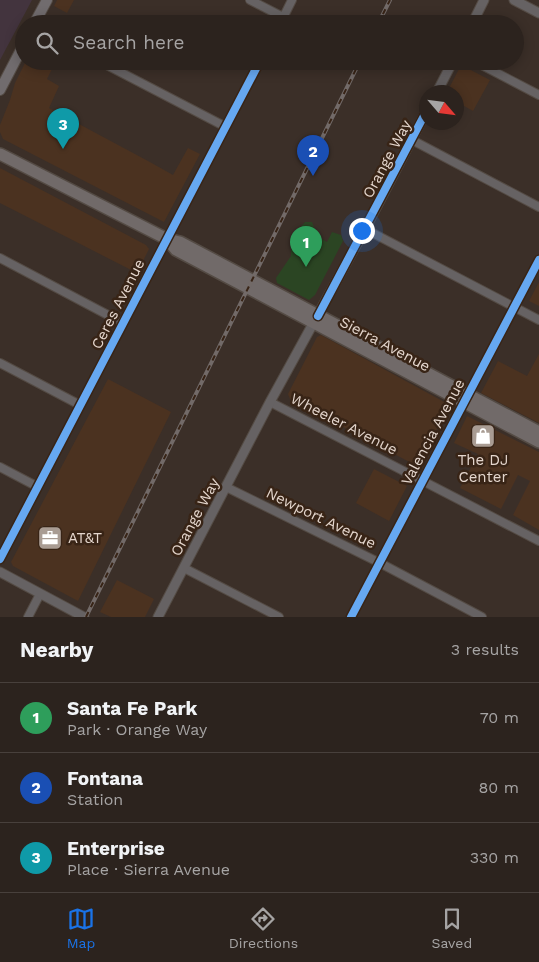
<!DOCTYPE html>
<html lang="en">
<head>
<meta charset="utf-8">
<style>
  :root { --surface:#2c231e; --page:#382f2b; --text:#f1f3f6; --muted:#a6a4a4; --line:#48403c; --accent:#1a73e8 }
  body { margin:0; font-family:"Work Sans",sans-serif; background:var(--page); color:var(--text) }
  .compass { position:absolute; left:419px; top:85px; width:45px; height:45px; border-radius:50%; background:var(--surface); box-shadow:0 2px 12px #0003; rotate:118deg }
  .you { position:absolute; left:361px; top:230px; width:18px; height:18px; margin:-12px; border:4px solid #fff; border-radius:50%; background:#1a73e8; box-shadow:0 0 0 8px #1a73e833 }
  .badge { display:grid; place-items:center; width:32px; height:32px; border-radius:50%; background:var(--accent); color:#fff; font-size:16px; font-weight:700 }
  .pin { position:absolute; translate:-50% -41px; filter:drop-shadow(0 1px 2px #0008) }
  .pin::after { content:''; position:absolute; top:26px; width:18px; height:15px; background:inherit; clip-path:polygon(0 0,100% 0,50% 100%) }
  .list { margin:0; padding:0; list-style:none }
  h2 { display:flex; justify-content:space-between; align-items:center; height:65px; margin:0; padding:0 20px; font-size:21px }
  h2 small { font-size:16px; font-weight:400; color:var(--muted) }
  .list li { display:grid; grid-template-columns:32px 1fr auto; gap:15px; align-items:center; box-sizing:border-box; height:70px; padding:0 20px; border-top:1px solid var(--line) }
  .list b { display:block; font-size:19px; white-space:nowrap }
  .list p { margin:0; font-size:16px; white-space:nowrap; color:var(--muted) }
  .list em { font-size:16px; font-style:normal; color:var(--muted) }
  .icon { flex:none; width:28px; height:28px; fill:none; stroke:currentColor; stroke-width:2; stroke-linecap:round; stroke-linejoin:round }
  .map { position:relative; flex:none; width:539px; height:617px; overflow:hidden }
  .search { position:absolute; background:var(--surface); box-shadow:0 2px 12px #0003; left:15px; right:15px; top:15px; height:55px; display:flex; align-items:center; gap:12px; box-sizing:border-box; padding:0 18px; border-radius:28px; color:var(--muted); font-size:19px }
  .sheet { height:275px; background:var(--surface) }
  nav { display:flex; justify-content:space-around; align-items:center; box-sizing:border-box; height:70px; border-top:1px solid var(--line); background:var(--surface); font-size:14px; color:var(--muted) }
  nav a { display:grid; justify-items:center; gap:2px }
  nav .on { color:var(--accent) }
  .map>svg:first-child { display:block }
</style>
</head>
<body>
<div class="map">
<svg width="539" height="617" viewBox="0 0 539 617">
  <rect width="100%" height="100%" fill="#3b2f28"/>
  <path fill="#4b3220" d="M 57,0 L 74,0 L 67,13 L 54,6 Z
    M 26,61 L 56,61 L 47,79 L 59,86 L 49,108 L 148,161 L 173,175 L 188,148 L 200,154 L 164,222 L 3,139 L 0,132 L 0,125 L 10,100 L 15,83 Z
    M 467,68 L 490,80 L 473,111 L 457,102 L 456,92 L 447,92 L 459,69 Z
    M 0,168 L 146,245 L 149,249 L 137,273 L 0,203 Z
    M 539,282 L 539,306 L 529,301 Z
    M 321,335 L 448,404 L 448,408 L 417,466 L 290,399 L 288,394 L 317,337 Z
    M 539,354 L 539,423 L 481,393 L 498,361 L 527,376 Z
    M 108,379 L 171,412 L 78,601 L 13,566 L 11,562 Z
    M 467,416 L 539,452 L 539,530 L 513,515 L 530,481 L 518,475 L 501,509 L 460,488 L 478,454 L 454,443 Z
    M 374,469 L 407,486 L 389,521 L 356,503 Z
    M 117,580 L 154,599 L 145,617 L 111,617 L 100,612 Z"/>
  <path fill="#43343e" d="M 0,0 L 32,0 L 0,60 Z"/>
  <path fill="#2b4523" d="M 305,222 L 312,222 L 318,237 L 327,242 L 332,232 L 341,235 L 343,241 L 315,295 L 309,300 L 277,283 L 276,278 L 291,256 L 291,250 L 300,237 L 299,229 Z"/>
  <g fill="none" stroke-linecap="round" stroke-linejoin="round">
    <defs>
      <path id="minor" d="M 250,0 L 283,17
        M 280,24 L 292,0
        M 99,61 L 226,127
        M 474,61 L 539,95
        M 412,140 L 539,207
        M 365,229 L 539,320
        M 0,258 L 123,323
        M 0,363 L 80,405
        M 270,402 L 539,541
        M 0,467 L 38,487
        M 226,487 L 380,563 L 482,617
        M 0,559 L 260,61
        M 184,568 L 279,617
        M 28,617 L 40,594
        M 351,617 L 539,260"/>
      <path id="tertiary" d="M 514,0 L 539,13
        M 472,24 L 484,0
        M 437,92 L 453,61
        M 0,572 L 84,617
        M 158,617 L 270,402 L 365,229 L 426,112"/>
      <path id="secondary" d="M 34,24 L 47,0
        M 0,90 L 24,44"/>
      <path id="primary" d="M 0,154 L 167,239 L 180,242 L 539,432
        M 167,239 L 176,250 L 539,442"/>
    </defs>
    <use href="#minor" stroke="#544b44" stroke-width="10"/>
    <use href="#tertiary" stroke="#544b44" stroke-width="11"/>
    <use href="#secondary" stroke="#544b44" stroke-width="12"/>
    <use href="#primary" stroke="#544b44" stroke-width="14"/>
    <use href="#minor" stroke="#666263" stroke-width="8"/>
    <use href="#tertiary" stroke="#666263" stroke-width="9"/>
    <use href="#secondary" stroke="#716c6e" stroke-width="10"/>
    <use href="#primary" stroke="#716a69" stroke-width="11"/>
    <defs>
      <path id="rail" d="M 378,24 L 390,0
        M 86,617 L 360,61"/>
    </defs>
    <use href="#rail" stroke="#726a68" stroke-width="4"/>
    <use href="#rail" stroke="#382416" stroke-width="2" stroke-dasharray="5.5" stroke-linecap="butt"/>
    <defs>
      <path id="cycleway" d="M 318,316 L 426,112
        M 0,559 L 260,61
        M 351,617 L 539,260"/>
    </defs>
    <use href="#cycleway" stroke="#382416" stroke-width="11"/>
    <use href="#cycleway" stroke="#66a8f1" stroke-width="8"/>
  </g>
  <defs>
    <symbol id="shop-square" viewBox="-11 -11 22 22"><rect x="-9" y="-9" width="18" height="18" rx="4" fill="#a99c93" stroke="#382416"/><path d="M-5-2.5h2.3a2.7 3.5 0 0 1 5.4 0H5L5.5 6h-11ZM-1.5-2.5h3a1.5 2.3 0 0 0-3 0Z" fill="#fff"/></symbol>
    <symbol id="office-square" viewBox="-11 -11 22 22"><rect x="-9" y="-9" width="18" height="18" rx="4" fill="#a99c93" stroke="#382416"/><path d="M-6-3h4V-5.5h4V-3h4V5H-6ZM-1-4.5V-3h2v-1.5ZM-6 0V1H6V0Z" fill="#fff"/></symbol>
  </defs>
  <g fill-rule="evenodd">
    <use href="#shop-square" x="469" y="422" width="28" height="28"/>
    <use href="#office-square" x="36" y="524" width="28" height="28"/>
  </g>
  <g text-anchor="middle" stroke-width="5" stroke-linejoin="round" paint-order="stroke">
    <g font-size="15" fill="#e4d6cd" stroke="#382416">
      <text transform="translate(387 159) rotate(-62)" y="5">Orange Way</text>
      <text transform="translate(118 304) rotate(-63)" y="5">Ceres Avenue</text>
      <text transform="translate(385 344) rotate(28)" y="5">Sierra Avenue</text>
      <text transform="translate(344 424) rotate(27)" y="5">Wheeler Avenue</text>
      <text transform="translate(433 432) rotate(-62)" y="5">Valencia Avenue</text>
      <text transform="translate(195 517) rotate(-62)" y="5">Orange Way</text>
      <text transform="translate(321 518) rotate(26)" y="5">Newport Avenue</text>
    </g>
    <g font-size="15" fill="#e4d6cd" stroke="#382416">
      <text x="483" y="465">The DJ<tspan x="483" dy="17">Center</tspan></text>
      <text x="68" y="543" text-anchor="start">AT&amp;T</text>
    </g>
  </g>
</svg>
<svg class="compass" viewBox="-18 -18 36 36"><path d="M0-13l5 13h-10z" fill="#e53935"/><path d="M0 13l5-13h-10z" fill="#a6a4a4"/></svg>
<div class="you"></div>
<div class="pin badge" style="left:306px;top:267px;background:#2e9e5b">1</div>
<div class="pin badge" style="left:313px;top:176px;background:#1a4fb4">2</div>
<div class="pin badge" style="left:63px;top:149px;background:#0f9aa8">3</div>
<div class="search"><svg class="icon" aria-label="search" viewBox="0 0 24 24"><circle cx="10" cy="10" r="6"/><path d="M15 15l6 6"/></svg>Search here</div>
</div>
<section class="sheet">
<h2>Nearby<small>3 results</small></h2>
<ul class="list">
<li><span class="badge" style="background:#2e9e5b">1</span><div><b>Santa Fe Park</b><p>Park · Orange Way</p></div><em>70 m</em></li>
<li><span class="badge" style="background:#1a4fb4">2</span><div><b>Fontana</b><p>Station</p></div><em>80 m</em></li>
<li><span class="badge" style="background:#0f9aa8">3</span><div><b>Enterprise</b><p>Place · Sierra Avenue</p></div><em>330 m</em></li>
</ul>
</section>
<nav>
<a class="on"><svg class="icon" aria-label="map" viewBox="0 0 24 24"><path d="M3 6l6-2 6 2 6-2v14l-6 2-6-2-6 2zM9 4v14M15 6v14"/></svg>Map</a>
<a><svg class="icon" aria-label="directions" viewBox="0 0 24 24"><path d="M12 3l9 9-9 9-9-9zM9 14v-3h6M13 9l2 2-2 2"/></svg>Directions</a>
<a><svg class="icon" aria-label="saved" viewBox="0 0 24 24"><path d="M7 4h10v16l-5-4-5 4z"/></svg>Saved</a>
</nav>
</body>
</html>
